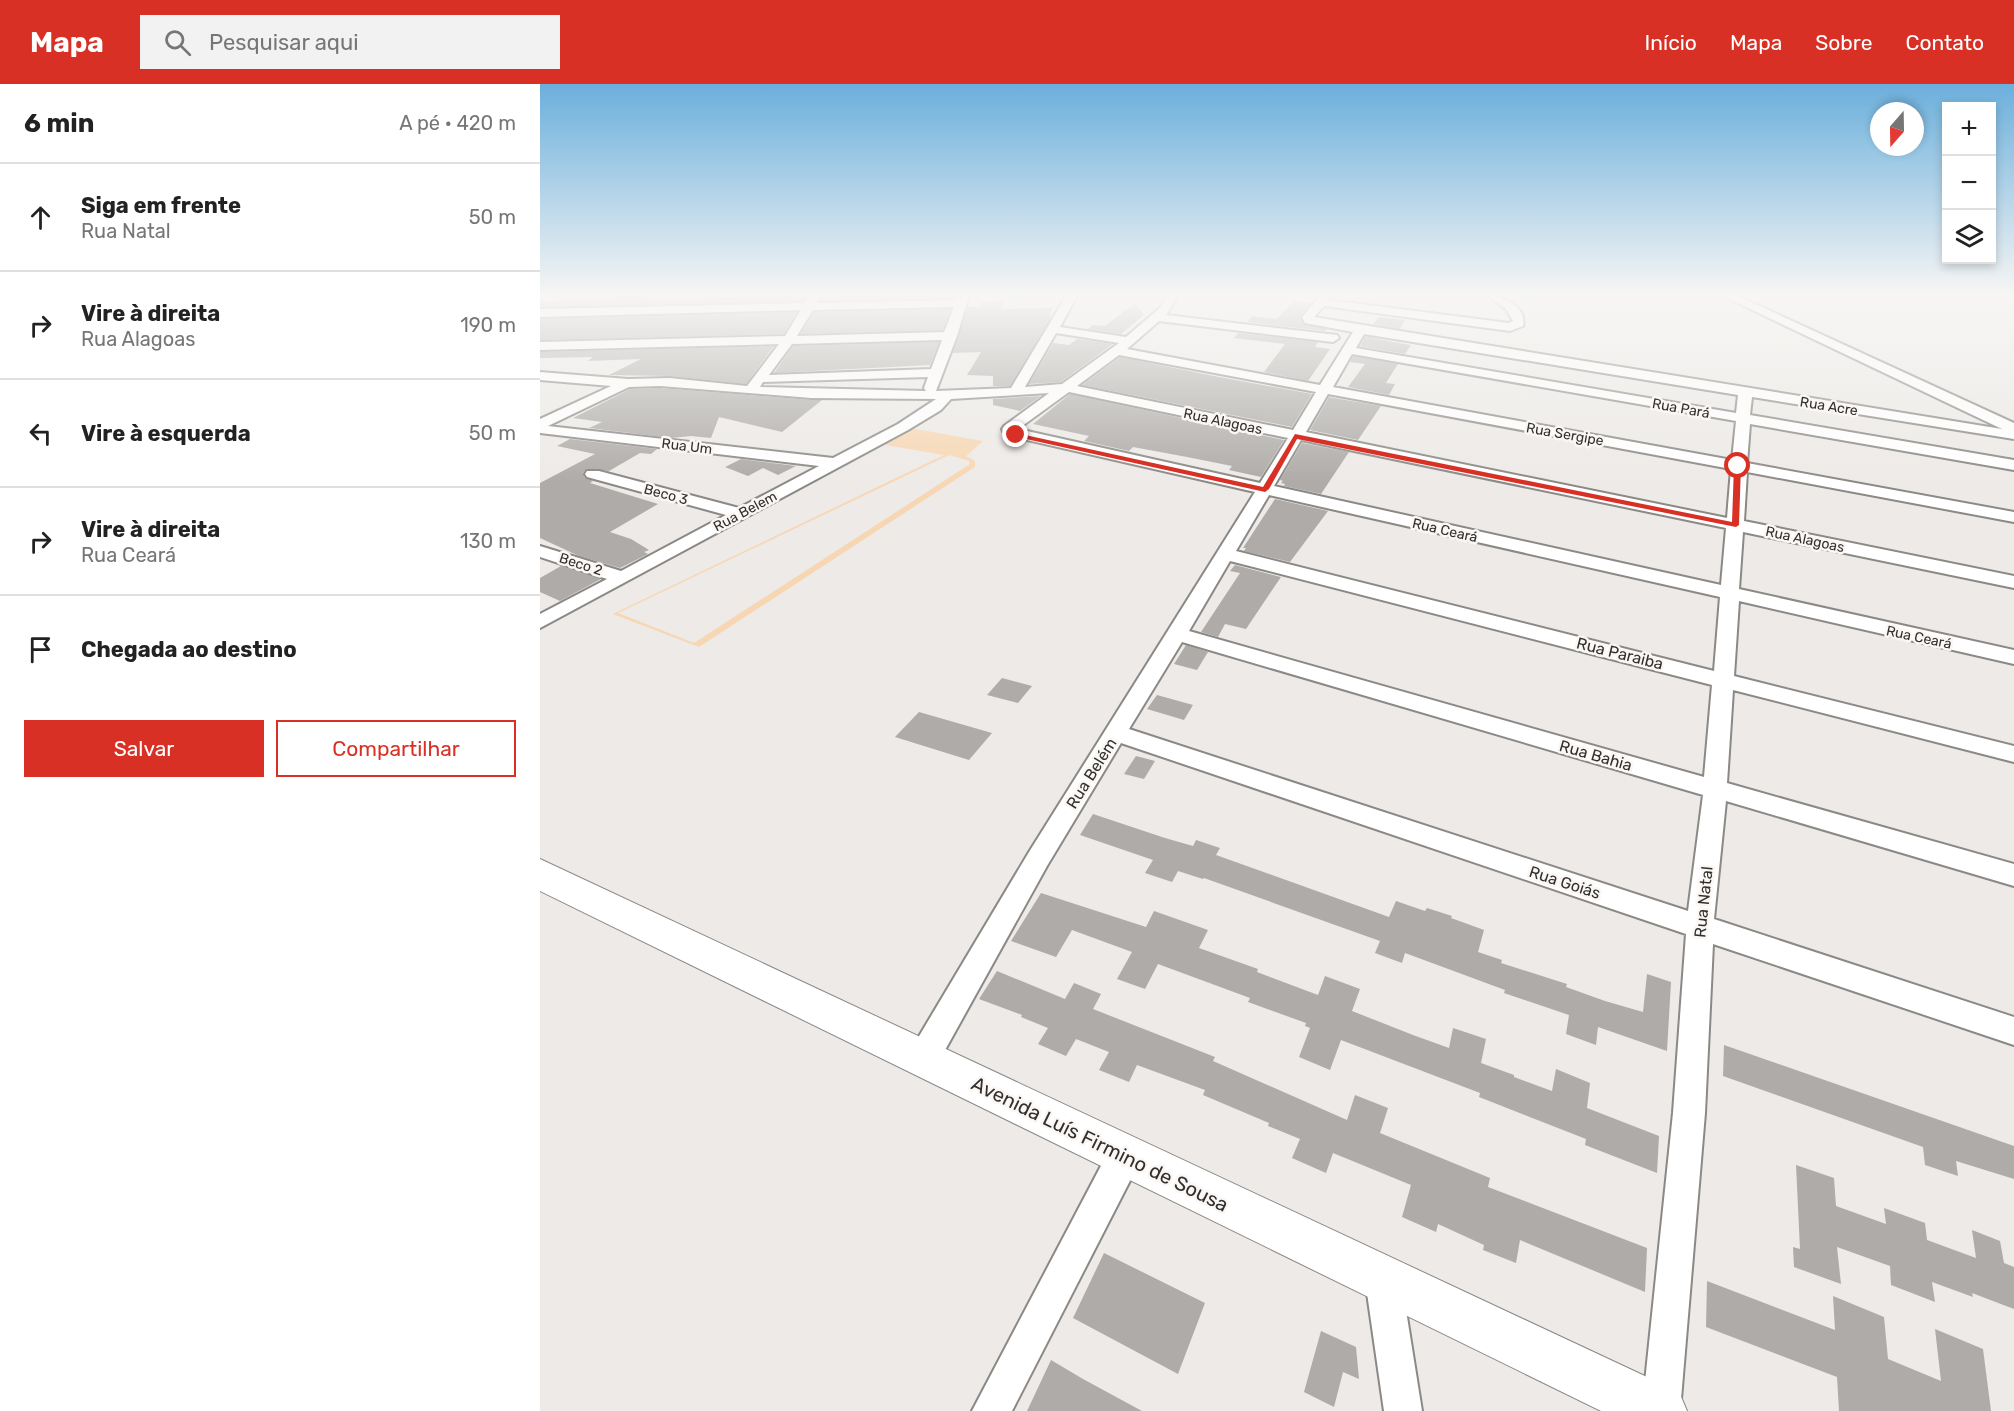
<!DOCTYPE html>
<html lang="pt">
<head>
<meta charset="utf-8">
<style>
  :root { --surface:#fff; --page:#f2f2f2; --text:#222; --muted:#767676; --line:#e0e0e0; --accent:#d93025 }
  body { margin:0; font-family:Rubik,sans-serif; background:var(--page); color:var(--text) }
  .controls { position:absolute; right:18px; top:18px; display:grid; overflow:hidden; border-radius:0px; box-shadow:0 3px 9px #0003 }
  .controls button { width:54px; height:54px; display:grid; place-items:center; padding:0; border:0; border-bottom:2px solid var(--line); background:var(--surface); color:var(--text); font:30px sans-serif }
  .compass { position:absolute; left:1330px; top:18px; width:54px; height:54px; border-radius:50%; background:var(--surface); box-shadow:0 3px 9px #0003; rotate:200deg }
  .stop { position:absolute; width:18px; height:18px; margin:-14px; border:4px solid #d93025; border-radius:50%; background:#fff }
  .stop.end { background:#d93025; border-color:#fff; box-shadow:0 2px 6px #0008 }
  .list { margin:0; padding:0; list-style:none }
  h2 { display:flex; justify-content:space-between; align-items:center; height:78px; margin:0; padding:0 24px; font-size:26px }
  h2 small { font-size:20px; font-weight:400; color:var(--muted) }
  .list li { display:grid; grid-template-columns:39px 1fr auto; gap:18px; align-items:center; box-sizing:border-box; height:108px; padding:0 24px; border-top:2px solid var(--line) }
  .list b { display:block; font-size:22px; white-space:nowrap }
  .list p { margin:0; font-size:20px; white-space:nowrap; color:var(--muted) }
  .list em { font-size:20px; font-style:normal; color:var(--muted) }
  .actions { display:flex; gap:12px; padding:18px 24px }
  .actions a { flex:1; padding:14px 0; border:2px solid var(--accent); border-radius:0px; text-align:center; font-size:21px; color:var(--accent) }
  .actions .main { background:var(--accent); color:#fff }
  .icon { flex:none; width:33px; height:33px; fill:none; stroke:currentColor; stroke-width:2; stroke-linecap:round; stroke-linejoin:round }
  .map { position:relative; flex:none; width:1474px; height:1327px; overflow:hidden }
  header { display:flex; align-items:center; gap:36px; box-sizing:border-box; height:84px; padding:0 30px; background:var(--accent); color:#fff }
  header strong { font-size:28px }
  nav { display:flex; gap:33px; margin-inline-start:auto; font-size:21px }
  .search { width:420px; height:54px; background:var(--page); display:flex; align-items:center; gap:15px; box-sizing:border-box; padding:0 21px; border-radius:0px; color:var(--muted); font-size:22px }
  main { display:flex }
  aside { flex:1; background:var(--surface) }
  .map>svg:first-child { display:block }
</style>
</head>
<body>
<header>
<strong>Mapa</strong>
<div class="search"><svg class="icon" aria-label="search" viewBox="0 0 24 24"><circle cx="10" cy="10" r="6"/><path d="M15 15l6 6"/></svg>Pesquisar aqui</div>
<nav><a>Início</a><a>Mapa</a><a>Sobre</a><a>Contato</a></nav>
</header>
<main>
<aside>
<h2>6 min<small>A pé · 420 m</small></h2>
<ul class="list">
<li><svg class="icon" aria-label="ahead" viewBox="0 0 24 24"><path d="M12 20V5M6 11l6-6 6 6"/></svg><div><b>Siga em frente</b><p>Rua Natal</p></div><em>50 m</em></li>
<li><svg class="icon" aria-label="right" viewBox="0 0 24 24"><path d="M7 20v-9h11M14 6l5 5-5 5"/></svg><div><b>Vire à direita</b><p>Rua Alagoas</p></div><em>190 m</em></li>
<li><svg class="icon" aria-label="left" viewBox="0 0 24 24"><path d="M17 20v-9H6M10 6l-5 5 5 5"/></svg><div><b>Vire à esquerda</b></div><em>50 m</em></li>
<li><svg class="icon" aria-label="right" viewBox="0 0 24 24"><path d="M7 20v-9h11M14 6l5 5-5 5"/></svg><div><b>Vire à direita</b><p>Rua Ceará</p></div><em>130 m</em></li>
<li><svg class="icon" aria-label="arrive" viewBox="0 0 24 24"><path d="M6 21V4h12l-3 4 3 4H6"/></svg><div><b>Chegada ao destino</b></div></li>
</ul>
<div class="actions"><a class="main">Salvar</a><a>Compartilhar</a></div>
</aside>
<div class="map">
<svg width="1474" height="1327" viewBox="0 0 1474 1327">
  <rect width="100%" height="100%" fill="#edeae7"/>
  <path fill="#f7d7b3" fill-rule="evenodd" d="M 370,344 L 443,357 L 426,372 L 435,377 L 435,383 L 159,563 L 73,530 L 404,371 L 345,361 ZM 409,371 L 429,377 L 430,380 L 154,559 L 78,529 Z"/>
  <path fill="#aeaba8" d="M 86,212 L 124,214 L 266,212 L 264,217 L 0,223 L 0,218 Z
    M 281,212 L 392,212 L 391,214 L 280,217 Z
    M 464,217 L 462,225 L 512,224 L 510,235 L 470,302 L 453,302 L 453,292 L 427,291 L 441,268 L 413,269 L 428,223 L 440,223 L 440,218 Z
    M 754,217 L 771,219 L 760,232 L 763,240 L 787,245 L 785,247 L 707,238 L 712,232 L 737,235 Z
    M 595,219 L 604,231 L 581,250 L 548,245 L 553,241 L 565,242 Z
    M 411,225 L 402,246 L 261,250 L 274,228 Z
    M 257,228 L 244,250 L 0,256 L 0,235 Z
    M 839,233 L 865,236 L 860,245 L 833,240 Z
    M 698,249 L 778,258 L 775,263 L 790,265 L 768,297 L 724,288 L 745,260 L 694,254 Z
    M 825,252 L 853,258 L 871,261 L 865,270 L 820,262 Z
    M 537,255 L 573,260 L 521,298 L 489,300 L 513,259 L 529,261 Z
    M 399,258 L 390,281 L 234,289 L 253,262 Z
    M 234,262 L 206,300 L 130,292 L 69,291 L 101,275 L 48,277 L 53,273 L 0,274 L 0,268 Z
    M 813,272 L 858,280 L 846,299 L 855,300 L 849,311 L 808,303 L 825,280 L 810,278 Z
    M 580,273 L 674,292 L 772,310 L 752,343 L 542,301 Z
    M 120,304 L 271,316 L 282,316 L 242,348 L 179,333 L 171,354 L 151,352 L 131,354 L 49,344 L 62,338 L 33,334 L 90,305 Z
    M 530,310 L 744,356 L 721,393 L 689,386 L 692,382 L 647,373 L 593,363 L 589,367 L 544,357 L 549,352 L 493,340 Z
    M 501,312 L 480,327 L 453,321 L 453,315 Z
    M 789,313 L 800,315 L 841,322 L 818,356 L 770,346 Z
    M 30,355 L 117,365 L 111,370 L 100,369 L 69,387 L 47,385 L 43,389 L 45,394 L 53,397 L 50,399 L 118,420 L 70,448 L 91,455 L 109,466 L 104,468 L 108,470 L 80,484 L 39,472 L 0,454 L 0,399 L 55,370 L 17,362 Z
    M 762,359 L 809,368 L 781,410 L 744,402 L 745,400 L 741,399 L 743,397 L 740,396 Z
    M 201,375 L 256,382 L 238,391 L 223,384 L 208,392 L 185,383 Z
    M 735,415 L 788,427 L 750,478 L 704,467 L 706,464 L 703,464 Z
    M 695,481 L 741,493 L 706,545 L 685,540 L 678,553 L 661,548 L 700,489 L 690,487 Z
    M 21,482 L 61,495 L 20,517 L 0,508 L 0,494 Z
    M 646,561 L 668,568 L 657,586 L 634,580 Z
    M 462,594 L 492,602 L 478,619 L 447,611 Z
    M 617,611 L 653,621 L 644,636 L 607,625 Z
    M 379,628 L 452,649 L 429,676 L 355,653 Z
    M 596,672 L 615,677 L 604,695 L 584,690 Z
    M 553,730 L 625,754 L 653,762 L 656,756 L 680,764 L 676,771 L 849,833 L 856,817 L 885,827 L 887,824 L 912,832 L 911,834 L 944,846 L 938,868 L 962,876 L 961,879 L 1027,900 L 1026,903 L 1065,917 L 1103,928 L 1107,890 L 1131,898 L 1127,967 L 1058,943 L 1056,961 L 1026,950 L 1029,931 L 964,909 L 965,906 L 865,869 L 862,879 L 835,869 L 840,857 L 664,794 L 663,795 L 638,787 L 632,798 L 605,789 L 613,776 L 540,751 Z
    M 501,809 L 606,843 L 614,827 L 668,846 L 659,864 L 718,885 L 717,888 L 778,911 L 785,892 L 820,905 L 812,927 L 873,951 L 909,964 L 913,944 L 946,955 L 941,979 L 974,991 L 974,993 L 1012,1007 L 1016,985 L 1050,999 L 1047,1024 L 1119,1052 L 1117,1089 L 1045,1061 L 1046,1055 L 939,1013 L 940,1009 L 801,956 L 790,986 L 759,973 L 770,944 L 765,942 L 766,939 L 708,918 L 710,914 L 618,880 L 605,905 L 577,895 L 592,868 L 532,846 L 516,873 L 471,857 Z
    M 457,887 L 525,915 L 534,899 L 561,910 L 553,925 L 675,973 L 673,977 L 807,1036 L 815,1011 L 848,1024 L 840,1049 L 950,1094 L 948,1103 L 1107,1164 L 1105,1208 L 980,1156 L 976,1179 L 943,1166 L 944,1161 L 898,1140 L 896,1148 L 862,1133 L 871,1101 L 793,1069 L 786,1089 L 752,1074 L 760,1055 L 728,1042 L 729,1039 L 663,1011 L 665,1006 L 597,981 L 589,998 L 559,986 L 569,968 L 536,955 L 526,972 L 498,960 L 508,944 L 481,933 L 482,931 L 439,915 Z
    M 1184,961 L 1474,1062 L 1474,1095 L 1416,1077 L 1418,1092 L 1385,1081 L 1383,1063 L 1183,992 Z
    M 1256,1081 L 1294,1094 L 1296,1122 L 1346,1140 L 1344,1124 L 1385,1139 L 1387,1156 L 1436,1174 L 1432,1146 L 1460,1157 L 1464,1179 L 1474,1183 L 1474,1225 L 1432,1209 L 1433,1213 L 1392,1198 L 1395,1218 L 1351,1201 L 1350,1182 L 1297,1163 L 1301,1200 L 1254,1183 L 1253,1163 L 1260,1165 Z
    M 564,1169 L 665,1219 L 638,1290 L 533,1234 Z
    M 1167,1197 L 1295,1246 L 1293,1212 L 1344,1233 L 1348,1275 L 1401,1297 L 1395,1245 L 1443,1265 L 1451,1327 L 1299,1327 L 1297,1293 L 1166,1243 Z
    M 781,1247 L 816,1263 L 819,1295 L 803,1288 L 794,1323 L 764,1308 Z
    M 511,1276 L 543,1295 L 602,1327 L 487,1327 Z"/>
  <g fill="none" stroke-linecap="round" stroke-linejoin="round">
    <defs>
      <path id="street" d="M 269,212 L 279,212 L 277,219 L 416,216 L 417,212 L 429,212 L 417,252 L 396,307 L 471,304 L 526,212 L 537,212 L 520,243 L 586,253 L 621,223 L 627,212 L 638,212 L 626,231 L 797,251 L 799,254 L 793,258 L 619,237 L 587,265 L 780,301 L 813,248 L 765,239 L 762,233 L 780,212 L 791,212 L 789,216 L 969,239 L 973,237 L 966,225 L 948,212 C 963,212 987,222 983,242 L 970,247 L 784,222 L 774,233 L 1462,345 L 1183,212 L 1198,212 L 1474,339 L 1474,355 L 1212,313 L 1210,331 L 1474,376 L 1474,386 L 1210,340 L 1207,379 L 1474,428 L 1474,438 L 1207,388 L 1204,437 L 1474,492 L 1474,504 L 1203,448 L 1199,505 L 1474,566 L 1474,580 L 1199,517 L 1194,592 L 1474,662 L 1474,678 L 1193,606 L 1187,699 L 1474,780 L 1474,802 L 1186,717 L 1174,835 L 1474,933 L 1474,961 L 1173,860 L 1165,1029 L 1140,1327 L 1102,1327 L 1133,1029 L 1146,850 L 581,659 L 507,782 L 394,986 L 383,990 L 372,986 L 368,975 L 372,964 L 489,768 L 715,408 L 465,351 L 462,345 L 464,342 L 509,309 L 411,315 L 401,326 L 368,346 L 0,544 L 0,530 L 67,495 L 0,473 L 0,462 L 81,487 L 186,431 L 47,393 L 45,390 L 47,387 L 59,387 L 199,424 L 279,382 L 0,349 L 0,335 L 71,302 L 0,296 L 0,288 L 88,295 L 130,294 L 207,302 L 239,260 L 0,266 L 0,258 L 245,252 L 261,226 L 0,233 L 0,225 L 265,219 ZM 414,223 L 404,248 L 257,252 L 273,226 ZM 516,249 L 579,259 L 522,300 L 485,303 ZM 824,250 L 1198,311 L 1196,329 L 816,264 ZM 402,256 L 391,285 L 229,291 L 252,260 ZM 812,270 L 1196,337 L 1192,376 L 793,303 ZM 579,271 L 776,308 L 753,346 L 537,302 ZM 388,293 L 384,304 L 386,307 L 220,303 L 223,298 ZM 120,302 L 271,314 L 396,315 L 358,340 L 293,374 L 8,342 L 89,303 ZM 529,308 L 748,354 L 720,399 L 478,345 ZM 788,310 L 1191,385 L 1187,434 L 766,348 ZM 761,356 L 1186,444 L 1181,501 L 734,402 ZM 729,411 L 1180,513 L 1174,587 L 696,467 ZM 690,477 L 1172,601 L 1164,693 L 649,547 ZM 642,558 L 1163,711 L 1148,827 L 589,645 Z
        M 585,1055 L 597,1059 L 601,1071 L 597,1083 L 472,1327 L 432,1327 L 573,1059 Z
        M 843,1177 L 856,1182 L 861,1195 L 882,1327 L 844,1327 L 825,1195 L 830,1182 Z"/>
      <path id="secondary" d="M 0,775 L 1139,1308 L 1147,1327 L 1061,1327 L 0,807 Z"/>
    </defs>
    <use href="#street" stroke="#8b8986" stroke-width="4"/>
    <use href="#secondary" stroke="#8b8986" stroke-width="2"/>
    <use href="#street" fill="#fff" fill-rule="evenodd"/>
    <use href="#secondary" fill="#fff" fill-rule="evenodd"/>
  </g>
  <linearGradient id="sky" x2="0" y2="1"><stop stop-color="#6bafdc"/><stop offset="0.53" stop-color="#f7f6f4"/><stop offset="1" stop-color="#f7f6f4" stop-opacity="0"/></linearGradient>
  <rect width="1474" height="398" fill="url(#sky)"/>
  <path fill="#d93025" d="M 476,349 L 723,403 L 755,350 L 1192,438 L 1194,382 L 1198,380 L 1201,382 L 1199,441 L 1196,443 L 757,355 L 729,405 L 725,408 L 473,352 Z"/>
  <g text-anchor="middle" stroke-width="5" stroke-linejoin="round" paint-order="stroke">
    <g font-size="14" fill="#32302f" stroke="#faf7f4">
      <text transform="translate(1289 322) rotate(9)" y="5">Rua Acre</text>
      <text transform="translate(1141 324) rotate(10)" y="5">Rua Pará</text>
      <text transform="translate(683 337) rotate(12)" y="5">Rua Alagoas</text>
      <text transform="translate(1025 350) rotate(10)" y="5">Rua Sergipe</text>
      <text transform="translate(147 362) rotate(7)" y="5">Rua Um</text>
      <text transform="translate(126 410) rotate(15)" y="5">Beco 3</text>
      <text transform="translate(205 427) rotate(-28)" y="5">Rua Belem</text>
      <text transform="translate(905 446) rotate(13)" y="5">Rua Ceará</text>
      <text transform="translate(1265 455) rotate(12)" y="5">Rua Alagoas</text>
      <text transform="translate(41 480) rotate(18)" y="5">Beco 2</text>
      <text transform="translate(1379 553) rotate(12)" y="5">Rua Ceará</text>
    </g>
    <g font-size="16" fill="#32302f" stroke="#faf7f4">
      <text transform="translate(1080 569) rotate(14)" y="6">Rua Paraiba</text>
      <text transform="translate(1056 671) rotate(16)" y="6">Rua Bahia</text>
      <text transform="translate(551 689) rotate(-58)" y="6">Rua Belém</text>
      <text transform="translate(1025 798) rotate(18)" y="6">Rua Goiás</text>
      <text transform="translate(1163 818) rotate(-84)" y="6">Rua Natal</text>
    </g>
    <g font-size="20" fill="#32302f" stroke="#faf7f4">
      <text transform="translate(560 1060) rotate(26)" y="7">Avenida Luís Firmino de Sousa</text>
    </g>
  </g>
</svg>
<div class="controls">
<button>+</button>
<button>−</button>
<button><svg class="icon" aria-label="layers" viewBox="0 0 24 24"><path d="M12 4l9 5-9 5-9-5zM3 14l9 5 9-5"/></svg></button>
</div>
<svg class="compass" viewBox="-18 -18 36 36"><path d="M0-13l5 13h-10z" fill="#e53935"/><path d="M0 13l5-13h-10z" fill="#767676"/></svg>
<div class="stop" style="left:1198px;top:382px"></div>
<div class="stop end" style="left:476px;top:351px"></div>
</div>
</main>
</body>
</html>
